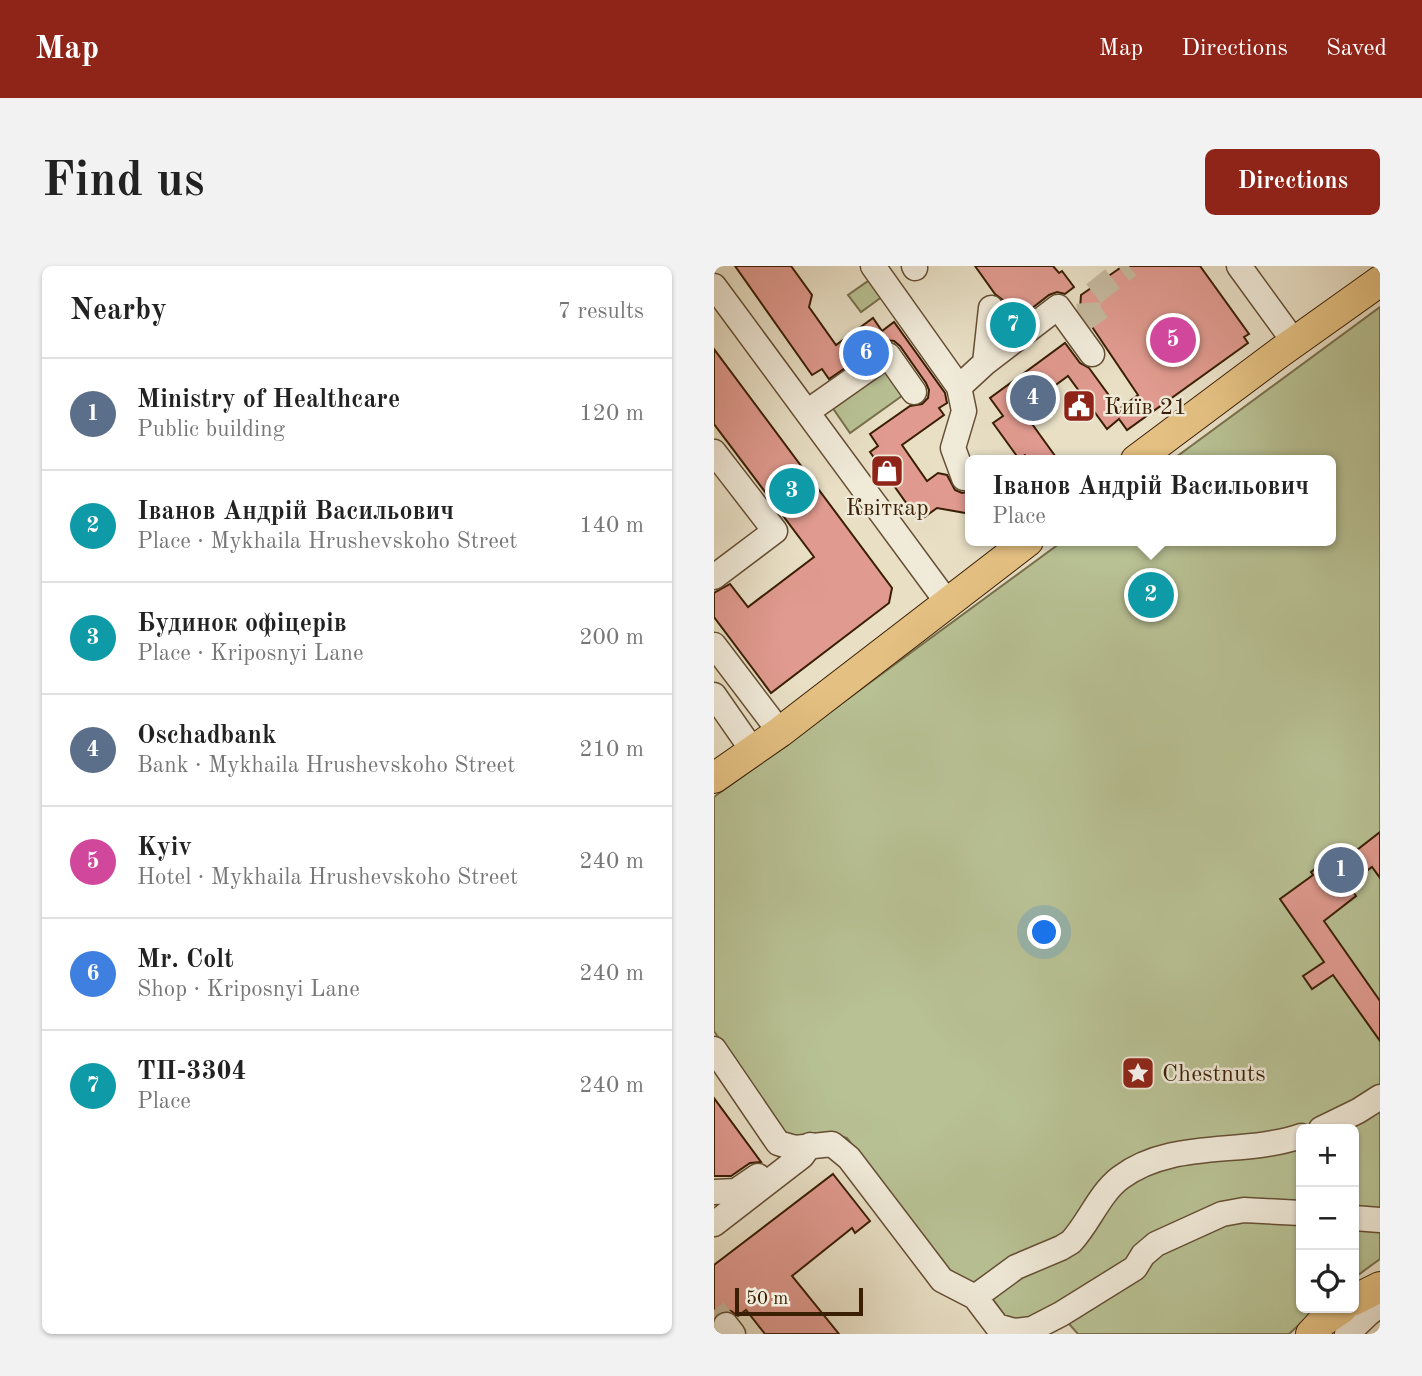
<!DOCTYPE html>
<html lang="en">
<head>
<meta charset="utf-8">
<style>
  :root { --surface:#fff; --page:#f2f2f2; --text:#222; --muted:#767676; --line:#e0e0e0; --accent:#8f2418 }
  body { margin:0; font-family:"Old Standard TT",serif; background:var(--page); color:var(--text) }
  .controls { position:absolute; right:21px; bottom:21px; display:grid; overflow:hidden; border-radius:10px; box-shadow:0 2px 5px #0004 }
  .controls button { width:63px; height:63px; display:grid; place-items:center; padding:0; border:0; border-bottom:2px solid var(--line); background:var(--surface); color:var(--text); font:35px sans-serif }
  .scale { position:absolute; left:21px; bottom:18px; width:128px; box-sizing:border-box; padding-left:7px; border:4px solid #3a1f04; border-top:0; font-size:19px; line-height:24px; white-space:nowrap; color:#3a1f04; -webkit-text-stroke:5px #f0ead9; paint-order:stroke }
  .you { position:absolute; left:331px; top:667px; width:24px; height:24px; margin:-18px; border:5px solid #fff; border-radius:50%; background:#1a73e8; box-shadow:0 0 0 10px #1a73e833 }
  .badge { display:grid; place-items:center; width:46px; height:46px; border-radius:50%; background:var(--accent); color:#fff; font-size:23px; font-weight:700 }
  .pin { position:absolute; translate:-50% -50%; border:4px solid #fff; box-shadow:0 2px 7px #0006 }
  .popup { position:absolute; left:251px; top:189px; width:371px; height:91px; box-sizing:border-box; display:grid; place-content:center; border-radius:10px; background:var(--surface); filter:drop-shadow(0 2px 5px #0005); font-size:23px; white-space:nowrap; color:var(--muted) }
  .popup b { font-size:26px; color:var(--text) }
  .popup::after { content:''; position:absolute; left:50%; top:100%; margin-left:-14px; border:14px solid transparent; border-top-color:var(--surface) }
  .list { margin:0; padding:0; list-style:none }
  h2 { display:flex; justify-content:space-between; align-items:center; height:91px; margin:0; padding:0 28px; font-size:30px }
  h2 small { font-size:23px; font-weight:400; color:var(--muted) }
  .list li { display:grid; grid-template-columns:46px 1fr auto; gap:21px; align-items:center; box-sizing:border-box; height:112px; padding:0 28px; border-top:2px solid var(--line) }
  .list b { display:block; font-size:26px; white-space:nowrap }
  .list p { margin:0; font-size:23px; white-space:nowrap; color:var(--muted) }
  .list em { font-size:23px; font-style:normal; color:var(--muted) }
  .icon { flex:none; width:38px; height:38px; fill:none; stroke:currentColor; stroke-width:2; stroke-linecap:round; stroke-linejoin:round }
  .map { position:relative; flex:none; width:666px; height:1068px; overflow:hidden; border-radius:10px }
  header { display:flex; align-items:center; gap:42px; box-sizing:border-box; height:98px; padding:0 35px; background:var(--accent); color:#fff }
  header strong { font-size:33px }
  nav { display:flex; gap:38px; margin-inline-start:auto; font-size:24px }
  .intro { display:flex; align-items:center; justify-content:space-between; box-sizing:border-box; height:168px; padding:0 42px }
  h1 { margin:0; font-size:49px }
  .button { padding:18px 32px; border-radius:10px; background:var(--accent); color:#fff; font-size:24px; font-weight:700 }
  main { display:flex; gap:42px; padding:0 42px }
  aside { flex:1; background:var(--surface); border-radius:10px; box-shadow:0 2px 5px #0004 }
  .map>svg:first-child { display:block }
</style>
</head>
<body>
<header>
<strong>Map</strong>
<nav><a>Map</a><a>Directions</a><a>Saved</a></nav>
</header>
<div class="intro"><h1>Find us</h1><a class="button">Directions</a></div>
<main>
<aside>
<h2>Nearby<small>7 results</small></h2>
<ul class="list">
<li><span class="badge" style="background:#5c6f8a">1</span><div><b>Ministry of Healthcare</b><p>Public building</p></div><em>120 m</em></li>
<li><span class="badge" style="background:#0f9aa8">2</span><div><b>Іванов Андрій Васильович</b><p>Place · Mykhaila Hrushevskoho Street</p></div><em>140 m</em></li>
<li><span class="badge" style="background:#0f9aa8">3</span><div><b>Будинок офіцерів</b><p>Place · Kriposnyi Lane</p></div><em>200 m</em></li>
<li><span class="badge" style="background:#5c6f8a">4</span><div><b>Oschadbank</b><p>Bank · Mykhaila Hrushevskoho Street</p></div><em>210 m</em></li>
<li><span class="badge" style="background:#d1479c">5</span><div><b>Kyiv</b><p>Hotel · Mykhaila Hrushevskoho Street</p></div><em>240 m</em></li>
<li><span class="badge" style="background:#3f7fe0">6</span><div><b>Mr. Colt</b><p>Shop · Kriposnyi Lane</p></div><em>240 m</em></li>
<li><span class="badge" style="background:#0f9aa8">7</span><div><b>ТП-3304</b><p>Place</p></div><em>240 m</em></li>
</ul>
</aside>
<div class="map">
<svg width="666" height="1068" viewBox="0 0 666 1068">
  <rect width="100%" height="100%" fill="#e8dfc5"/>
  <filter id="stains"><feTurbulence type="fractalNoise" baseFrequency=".00286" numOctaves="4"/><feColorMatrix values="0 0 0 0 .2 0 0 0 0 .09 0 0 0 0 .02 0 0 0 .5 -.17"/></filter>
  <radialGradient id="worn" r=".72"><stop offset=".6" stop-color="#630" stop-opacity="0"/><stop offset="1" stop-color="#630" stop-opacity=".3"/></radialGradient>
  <path fill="#b8c194" stroke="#79704c" stroke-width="2" d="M 157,13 L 169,30 L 147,46 L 134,29 Z
    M 666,41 L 666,993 L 640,1012 L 640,863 L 587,863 L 587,1042 L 603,1042 L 575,1068 L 364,1068 L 341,1042 L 309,1057 L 294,1054 L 274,1027 L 236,1006 L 133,872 L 116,866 L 79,870 L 66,864 L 0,765 L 0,531 L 349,275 L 617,275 L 617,194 L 458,194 Z
    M 174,102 L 192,127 L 136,167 L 118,141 Z"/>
  <path fill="#e09a8f" stroke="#3a1f04" stroke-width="2" d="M 21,0 L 77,0 L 98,29 L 95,41 L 122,79 L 159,52 L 168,65 L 180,56 L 231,127 L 233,137 L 225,142 L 230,149 L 188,179 L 213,215 L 224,207 L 233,209 L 241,224 L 248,227 L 257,225 L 257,248 L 223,242 L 205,255 L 156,186 L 164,180 L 156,168 L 196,140 L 208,138 L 214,132 L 215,124 L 212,117 L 186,80 L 180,75 L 172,74 L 115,113 L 108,103 L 98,109 Z
    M 261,0 L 339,0 L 345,7 L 348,5 L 360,21 L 351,28 L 343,26 L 335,29 L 290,64 L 291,54 L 297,50 L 290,35 L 281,28 Z
    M 409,0 L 486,0 L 535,68 L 530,71 L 534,77 L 413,164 L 405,153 L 393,163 L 354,110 L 308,144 L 344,194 L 315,194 L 311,189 L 305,193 L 279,157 L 289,150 L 276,132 L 351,77 L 366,97 L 375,102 L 405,143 L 424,129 L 366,43 L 367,29 Z
    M 0,83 L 178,322 L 175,337 L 57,427 L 0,351 L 0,327 L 16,318 L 34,341 L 100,291 L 0,158 Z
    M 666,566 L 666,612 L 658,601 L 634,619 L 642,630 L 610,655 L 666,735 L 666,775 L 619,709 L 598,723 L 589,710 L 610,696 L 566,633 L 599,609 L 597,606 L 624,586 L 630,594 Z
    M 0,832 L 47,896 L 36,897 L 17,910 L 0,910 Z
    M 119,908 L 156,955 L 141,967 L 138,962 L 78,1010 L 125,1068 L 51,1068 L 32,1044 L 24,1050 L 17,1045 L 9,1044 L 0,1051 L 0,999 Z"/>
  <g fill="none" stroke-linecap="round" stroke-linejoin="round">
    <path stroke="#c5b99e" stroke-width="24" stroke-dasharray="24 12" stroke-linecap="butt" d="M 384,58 L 375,45 L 374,32 L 415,0
      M 0,1044 L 12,1059"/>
    <defs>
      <path id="minor" d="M 159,0 L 245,121 L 250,145 L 239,182 L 250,212
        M 200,0 L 201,2
        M 525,0 L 581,77
        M 0,20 L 233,336
        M 271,97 L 277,42
        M 245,121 L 271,97 L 344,41 L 378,88
        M 93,146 L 174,89 L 200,126
        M 0,186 L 61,265 L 0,311
        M 0,379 L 66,466
        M 0,429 L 39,485
        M 0,783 L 64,877 L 81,882 L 118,878 L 135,892 L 228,1014 L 261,1031 L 283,1060 L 300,1065 L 318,1063 L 347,1048 L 421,1002 L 429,989 L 442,978 L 508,948 L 530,944 L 587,947
        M 607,863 L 644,845 L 666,831
        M 0,926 L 22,925 L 44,910
        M 640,952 L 666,954
        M 0,958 L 88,890 L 96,879
        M 261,1031 L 302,1001 L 347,982 L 357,976 C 375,957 385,928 406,912 C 457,873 529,890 587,870
        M 12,1059 L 19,1068
        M 633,1068 L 655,1047 L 666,1039"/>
      <path id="major" d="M 422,194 L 565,87 L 666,15
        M 0,512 L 66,466 L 314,275
        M 640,1034 L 666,1021
        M 597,1068 L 609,1055 L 628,1042"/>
    </defs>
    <use href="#minor" stroke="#664f34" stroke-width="27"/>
    <use href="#major" stroke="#3a1f04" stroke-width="32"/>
    <use href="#minor" stroke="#f0ead9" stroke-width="24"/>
    <use href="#major" stroke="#e4c082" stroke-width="30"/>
  </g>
  <defs>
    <symbol id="civic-square" viewBox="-11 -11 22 22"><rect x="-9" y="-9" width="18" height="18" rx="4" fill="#8f2418" stroke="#f0ead9"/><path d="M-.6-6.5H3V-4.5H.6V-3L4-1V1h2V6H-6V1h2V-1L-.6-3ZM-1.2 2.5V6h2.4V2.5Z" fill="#fff"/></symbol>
    <symbol id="shop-square" viewBox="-11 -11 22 22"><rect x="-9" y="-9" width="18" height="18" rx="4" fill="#8f2418" stroke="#f0ead9"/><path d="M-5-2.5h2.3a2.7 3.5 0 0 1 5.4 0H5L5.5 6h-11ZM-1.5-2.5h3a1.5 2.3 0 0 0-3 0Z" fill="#fff"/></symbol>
    <symbol id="sight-square" viewBox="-11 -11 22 22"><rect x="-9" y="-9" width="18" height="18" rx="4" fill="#8f2418" stroke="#f0ead9"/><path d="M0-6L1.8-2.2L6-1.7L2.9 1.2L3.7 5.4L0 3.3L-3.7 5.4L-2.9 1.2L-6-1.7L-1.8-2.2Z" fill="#fff"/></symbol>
  </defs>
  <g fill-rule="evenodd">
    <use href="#civic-square" x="346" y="121" width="38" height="38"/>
    <use href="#shop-square" x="154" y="186" width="38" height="38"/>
    <use href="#sight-square" x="405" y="788" width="38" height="38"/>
  </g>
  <g text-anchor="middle" stroke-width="5" stroke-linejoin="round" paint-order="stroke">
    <g font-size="24" fill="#3a1f04" stroke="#f0ead9" text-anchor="start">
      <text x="390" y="148">Київ 21</text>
      <text x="173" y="249" text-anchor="middle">Квіткар</text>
      <text x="448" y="815">Chestnuts</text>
    </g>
  </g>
  <rect width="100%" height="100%" filter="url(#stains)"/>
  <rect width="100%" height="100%" fill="url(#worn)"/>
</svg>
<div class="controls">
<button>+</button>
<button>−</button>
<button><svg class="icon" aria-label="locate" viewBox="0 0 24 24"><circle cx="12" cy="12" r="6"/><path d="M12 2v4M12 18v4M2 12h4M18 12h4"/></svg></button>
</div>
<div class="scale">50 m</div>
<div class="you"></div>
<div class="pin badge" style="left:627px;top:604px;background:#5c6f8a">1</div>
<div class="pin badge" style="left:437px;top:329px;background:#0f9aa8">2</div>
<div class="popup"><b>Іванов Андрій Васильович</b>Place</div>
<div class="pin badge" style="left:78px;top:225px;background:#0f9aa8">3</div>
<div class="pin badge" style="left:319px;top:132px;background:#5c6f8a">4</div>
<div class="pin badge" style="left:459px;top:74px;background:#d1479c">5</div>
<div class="pin badge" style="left:152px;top:87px;background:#3f7fe0">6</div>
<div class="pin badge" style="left:299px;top:59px;background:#0f9aa8">7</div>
</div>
</main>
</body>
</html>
